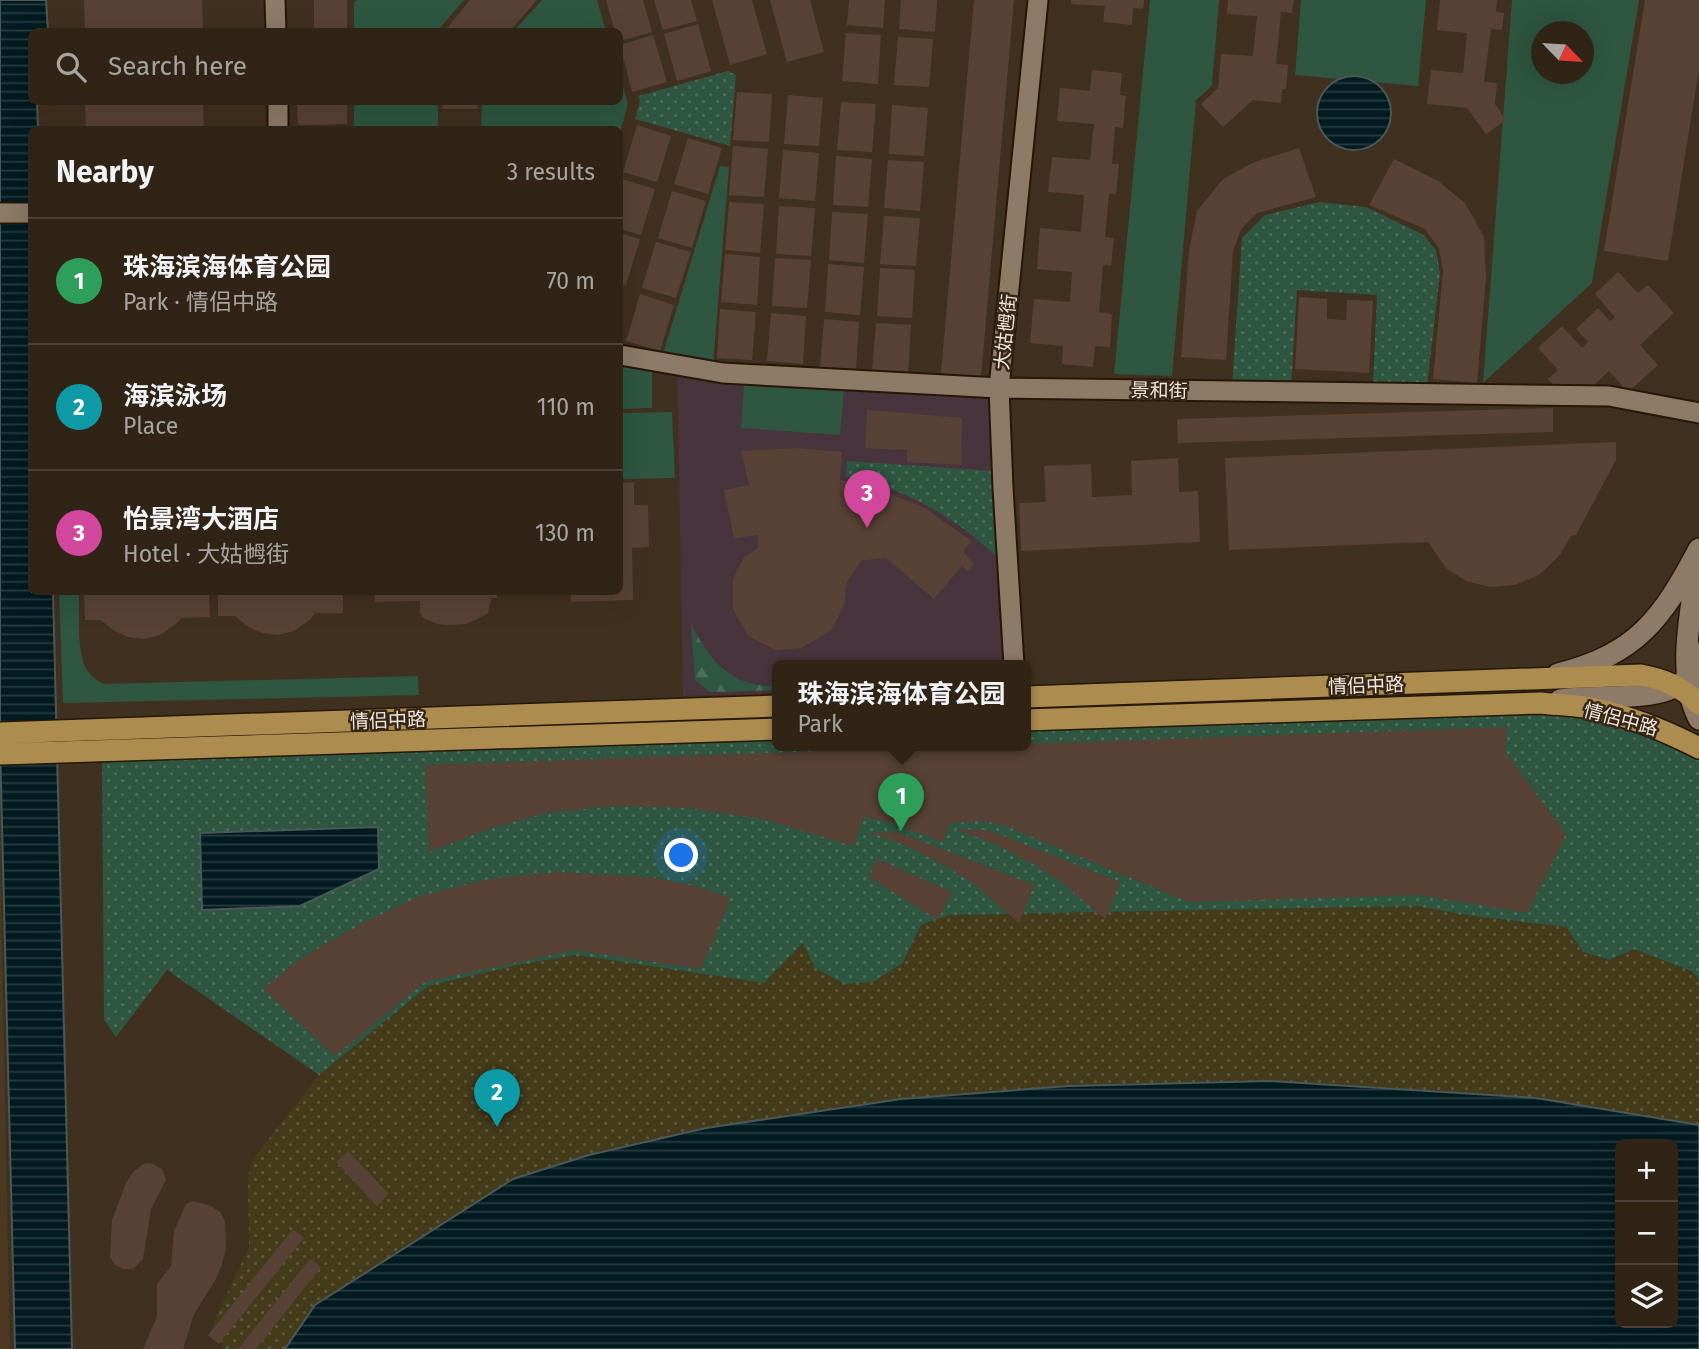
<!DOCTYPE html>
<html lang="en">
<head>
<meta charset="utf-8">
<style>
  :root { --surface:#302417; --page:#382c20; --text:#f1f3f6; --muted:#a8a4a1; --line:#4b4136; --accent:#ea580c }
  body { margin:0; font-family:"Fira Sans","Noto Sans SC",sans-serif; background:var(--page); color:var(--text) }
  .controls { position:absolute; right:21px; bottom:21px; display:grid; overflow:hidden; border-radius:10px; box-shadow:0 7px 28px #0002 }
  .controls button { width:63px; height:63px; display:grid; place-items:center; padding:0; border:0; border-bottom:2px solid var(--line); background:var(--surface); color:var(--text); font:35px sans-serif }
  .compass { position:absolute; left:1531px; top:21px; width:63px; height:63px; border-radius:50%; background:var(--surface); box-shadow:0 7px 28px #0002; rotate:115deg }
  .you { position:absolute; left:682px; top:856px; width:24px; height:24px; margin:-18px; border:5px solid #fff; border-radius:50%; background:#1a73e8; box-shadow:0 0 0 10px #1a73e833 }
  .badge { display:grid; place-items:center; width:46px; height:46px; border-radius:50%; background:var(--accent); color:#fff; font-size:23px; font-weight:700 }
  .pin { position:absolute; translate:-50% -58px; filter:drop-shadow(0 2px 4px #0008) }
  .pin::after { content:''; position:absolute; top:37px; width:24px; height:21px; background:inherit; clip-path:polygon(0 0,100% 0,50% 100%) }
  .popup { position:absolute; left:772px; top:660px; width:259px; height:91px; box-sizing:border-box; display:grid; place-content:center; border-radius:10px; background:var(--surface); filter:drop-shadow(0 2px 5px #0005); font-size:23px; white-space:nowrap; color:var(--muted) }
  .popup b { font-size:26px; color:var(--text) }
  .popup::after { content:''; position:absolute; left:50%; top:100%; margin-left:-14px; border:14px solid transparent; border-top-color:var(--surface) }
  .list { margin:0; padding:0; list-style:none }
  h2 { display:flex; justify-content:space-between; align-items:center; height:91px; margin:0; padding:0 28px; font-size:30px }
  h2 small { font-size:23px; font-weight:400; color:var(--muted) }
  .list li { display:grid; grid-template-columns:46px 1fr auto; gap:21px; align-items:center; box-sizing:border-box; height:126px; padding:0 28px; border-top:2px solid var(--line) }
  .list b { display:block; font-size:26px; white-space:nowrap }
  .list p { margin:0; font-size:23px; white-space:nowrap; color:var(--muted) }
  .list em { font-size:23px; font-style:normal; color:var(--muted) }
  .icon { flex:none; width:38px; height:38px; fill:none; stroke:currentColor; stroke-width:2; stroke-linecap:round; stroke-linejoin:round }
  .map { position:relative; flex:none; width:1699px; height:1349px; overflow:hidden }
  .search { position:absolute; background:var(--surface); box-shadow:0 7px 28px #0002; left:28px; top:28px; width:595px; height:77px; display:flex; align-items:center; gap:18px; box-sizing:border-box; padding:0 24px; border-radius:10px; color:var(--muted); font-size:26px }
  .panel { position:absolute; background:var(--surface); box-shadow:0 7px 28px #0002; left:28px; top:126px; width:595px; height:469px; border-radius:10px }
  .map>svg:first-child { display:block }
</style>
</head>
<body>
<div class="map">
<svg width="1699" height="1349" viewBox="0 0 1699 1349">
  <defs>
    <pattern id="forest-firs" width="22" height="20" patternUnits="userSpaceOnUse" patternTransform="scale(1.75)"><rect width="22" height="20" fill="#2e5640"/><path d="M5 1l3.5 6h-7zM16 11l3.5 6h-7z" fill="#4d6e5b"/></pattern>
    <pattern id="sand-dots" width="8" height="8" patternUnits="userSpaceOnUse" patternTransform="scale(1.75)"><rect width="8" height="8" fill="#433b1a"/><path d="M2 2h.1M6 6h.1" fill="none" stroke="#5f573b" stroke-width="1.8" stroke-linecap="round"/></pattern>
    <pattern id="park-dots" width="8" height="8" patternUnits="userSpaceOnUse" patternTransform="scale(1.75)"><rect width="8" height="8" fill="#2e5640"/><path d="M2 2h.1M6 6h.1" fill="none" stroke="#4d6e5b" stroke-width="1.8" stroke-linecap="round"/></pattern>
    <pattern id="water-rules" width="6" height="5" patternUnits="userSpaceOnUse" patternTransform="scale(1.75)"><rect width="6" height="5" fill="#021b20"/><path d="M0 2.5h6" fill="none" stroke="#273c40"/></pattern>
  </defs>
  <rect width="100%" height="100%" fill="#40301f"/>
  <path fill="#48343c" d="M 677,365 L 999,388 L 1011,665 L 777,665 L 777,693 L 683,696 Z"/>
  <path fill="#4d3821" d="M 0,849 L 10,1349 L 0,1349 Z"/>
  <path fill="#2e5640" fill-rule="evenodd" d="M 358,0 L 464,0 L 440,28 L 440,31 L 354,31 L 354,2 Z
    M 542,0 L 597,0 L 606,31 L 514,31 Z
    M 1150,0 L 1219,0 L 1212,86 L 1196,100 L 1172,376 L 1114,374 Z
    M 1301,0 L 1426,0 L 1418,86 L 1295,75 Z
    M 1512,0 L 1639,0 L 1592,283 L 1483,383 ZM 1542,32 L 1584,32 L 1584,74 L 1542,74 Z
    M 620,76 L 628,104 L 620,132 L 620,130 L 481,129 L 482,102 L 620,102 Z
    M 354,102 L 438,102 L 438,129 L 354,129 Z
    M 720,166 L 729,167 L 713,366 L 662,357 Z
    M 620,362 L 652,362 L 652,408 L 620,409 Z
    M 744,384 L 844,391 L 840,435 L 741,428 Z
    M 672,412 L 675,478 L 620,479 L 620,413 Z
    M 59,592 L 79,592 C 80,613 75,658 90,674 C 93,678 99,681 103,684 L 418,676 L 419,695 L 63,703 Z"/>
  <path fill="url(#forest-firs)" d="M 691,624 C 711,662 731,687 777,686 L 777,690 L 710,692 L 695,680 Z"/>
  <path fill="url(#sand-dots)" d="M 1418,906 L 1466,915 L 1566,927 L 1583,952 L 1610,961 L 1634,949 L 1691,971 L 1699,980 L 1699,1125 L 1536,1098 L 1271,1081 L 1069,1086 L 901,1099 L 706,1128 L 589,1155 L 315,1305 L 285,1349 L 224,1349 L 213,1324 L 249,1247 L 248,1178 L 253,1159 L 319,1075 L 428,986 L 517,965 L 576,955 L 764,983 L 804,943 L 815,968 L 845,984 L 873,982 L 904,963 L 921,926 L 949,915 Z"/>
  <path fill="url(#park-dots)" d="M 728,71 L 736,75 L 730,146 L 635,119 L 640,101 L 638,96 Z
    M 1320,202 L 1366,207 L 1424,235 L 1436,250 L 1440,273 L 1427,387 L 1373,383 L 1377,295 L 1297,290 L 1291,387 L 1232,385 L 1242,238 L 1265,215 Z
    M 847,461 L 995,471 L 1000,560 C 957,518 906,488 846,477 Z
    M 1512,711 L 1614,719 L 1699,754 L 1699,979 L 1691,971 L 1634,949 L 1610,960 L 1583,952 L 1566,927 L 1466,915 L 1418,906 L 949,915 L 921,925 L 903,963 L 873,982 L 845,984 L 815,968 L 803,943 L 764,983 L 576,955 L 518,965 L 428,986 L 319,1075 L 167,970 L 116,1037 L 104,1020 L 102,756 L 777,734 L 777,745 L 1025,745 L 1025,726 Z"/>
  <path fill="url(#water-rules)" stroke="#4a5858" stroke-width="2" fill-rule="evenodd" d="M 0,0 L 46,0 L 48,31 L 32,32 L 32,102 L 37,102 L 38,129 L 32,130 L 32,592 L 53,592 L 72,1349 L 15,1349 L 0,744 Z
    M1317 113a37 37 0 1 1 74 0a37 37 0 1 1-74 0Z
    M 378,827 L 379,869 L 300,906 L 202,910 L 200,833 Z
    M 1270,1081 L 1536,1098 L 1699,1125 L 1699,1349 L 285,1349 L 315,1305 L 513,1179 L 589,1155 L 706,1128 L 901,1099 L 1069,1086 ZM 1620,1144 L 1673,1144 L 1673,1323 L 1620,1323 Z"/>
  <path fill="#584235" d="M 84,0 L 202,0 L 203,32 L 85,32 Z
    M 314,0 L 347,0 L 347,32 L 314,32 Z
    M 470,0 L 537,0 L 509,32 L 444,32 Z
    M 606,0 L 643,0 L 652,32 L 620,41 L 620,32 L 615,32 Z
    M 654,0 L 691,0 L 697,21 L 663,30 Z
    M 712,0 L 752,0 L 767,54 L 730,65 Z
    M 770,0 L 810,0 L 824,52 L 787,62 Z
    M 849,0 L 885,0 L 883,28 L 847,25 Z
    M 901,0 L 937,0 L 935,32 L 899,29 Z
    M 974,0 L 1014,0 L 981,377 L 941,373 Z
    M 1071,0 L 1144,0 L 1143,9 L 1133,8 L 1132,25 L 1103,22 L 1105,6 L 1071,4 Z
    M 1228,0 L 1294,0 L 1292,13 L 1281,12 L 1276,64 L 1288,65 L 1286,89 L 1282,89 L 1281,103 L 1253,100 L 1223,127 L 1201,104 L 1218,88 L 1221,54 L 1253,56 L 1257,16 L 1227,14 Z
    M 1440,0 L 1497,0 L 1496,12 L 1504,13 L 1502,30 L 1491,29 L 1484,82 L 1497,83 L 1495,104 L 1506,120 L 1486,134 L 1467,108 L 1427,104 L 1431,70 L 1463,73 L 1467,33 L 1437,30 Z
    M 1645,0 L 1699,0 L 1699,69 L 1668,261 L 1604,251 Z
    M 698,24 L 711,71 L 677,81 L 664,34 Z
    M 846,33 L 881,35 L 878,84 L 842,81 Z
    M 653,35 L 667,82 L 632,92 L 620,45 Z
    M 898,37 L 933,39 L 929,87 L 894,85 Z
    M 1092,70 L 1122,73 L 1120,95 L 1126,96 L 1123,128 L 1115,127 L 1112,164 L 1119,164 L 1116,194 L 1109,194 L 1105,237 L 1114,238 L 1111,266 L 1103,265 L 1099,312 L 1112,314 L 1110,347 L 1095,346 L 1093,367 L 1062,364 L 1063,346 L 1030,343 L 1034,299 L 1070,302 L 1072,272 L 1037,269 L 1040,228 L 1081,232 L 1084,195 L 1048,192 L 1052,157 L 1090,160 L 1094,124 L 1057,121 L 1060,88 L 1090,91 Z
    M 737,92 L 772,94 L 769,142 L 733,140 Z
    M 788,95 L 823,98 L 819,146 L 784,144 Z
    M 114,102 L 203,102 L 204,130 L 86,130 L 85,104 Z
    M 297,102 L 347,102 L 347,124 L 298,125 Z
    M 442,102 L 478,102 L 478,109 L 442,109 Z
    M 841,102 L 876,104 L 872,152 L 837,150 Z
    M 892,105 L 928,108 L 924,156 L 889,154 Z
    M 637,125 L 671,136 L 657,182 L 623,172 Z
    M 688,138 L 722,148 L 708,194 L 674,184 Z
    M 733,146 L 768,149 L 764,197 L 729,195 Z
    M 1299,148 L 1316,197 L 1257,213 L 1241,229 L 1233,251 L 1226,360 L 1181,357 L 1189,250 L 1197,211 L 1222,180 L 1252,163 Z
    M 783,150 L 819,153 L 815,201 L 779,198 Z
    M 836,156 L 872,159 L 868,207 L 833,205 Z
    M 1394,159 L 1438,181 L 1465,203 L 1484,237 L 1486,276 L 1477,383 L 1433,379 L 1443,271 L 1439,249 L 1425,229 L 1369,205 Z
    M 888,160 L 924,162 L 920,211 L 884,208 Z
    M 622,179 L 655,189 L 641,235 L 620,229 L 620,185 Z
    M 672,191 L 706,201 L 692,248 L 658,238 Z
    M 729,202 L 764,204 L 760,253 L 725,250 Z
    M 779,206 L 815,208 L 811,256 L 776,254 Z
    M 832,212 L 868,214 L 864,263 L 829,260 Z
    M 884,216 L 920,218 L 916,266 L 880,264 Z
    M 620,233 L 640,239 L 626,285 L 620,284 Z
    M 656,242 L 691,252 L 676,298 L 642,288 Z
    M 725,254 L 760,257 L 757,305 L 721,302 Z
    M 775,258 L 811,260 L 807,308 L 772,306 Z
    M 828,264 L 864,267 L 860,315 L 825,312 Z
    M 880,268 L 915,270 L 912,318 L 877,316 Z
    M 1618,272 L 1638,293 L 1648,285 L 1674,313 L 1640,345 L 1658,365 L 1628,392 L 1609,371 L 1572,405 L 1548,379 L 1558,370 L 1538,348 L 1562,326 L 1582,348 L 1588,342 L 1576,329 L 1598,308 L 1610,321 L 1615,317 L 1595,294 Z
    M 640,294 L 674,305 L 660,351 L 626,341 Z
    M 1299,297 L 1327,299 L 1327,319 L 1346,320 L 1347,300 L 1373,301 L 1369,373 L 1295,369 Z
    M 720,309 L 756,312 L 752,360 L 717,358 Z
    M 771,313 L 806,316 L 803,364 L 767,361 Z
    M 824,319 L 859,322 L 856,370 L 820,367 Z
    M 876,323 L 911,325 L 908,374 L 872,371 Z
    M 1553,408 L 1553,432 L 1178,443 L 1177,419 Z
    M 867,410 L 962,418 L 961,465 L 907,462 L 907,450 L 865,448 Z
    M 1616,442 L 1616,460 L 1576,535 L 1571,536 L 1559,556 L 1539,575 L 1515,585 L 1490,587 L 1466,581 L 1446,568 L 1428,542 L 1229,550 L 1225,458 Z
    M 796,448 L 842,452 L 840,480 L 874,488 L 923,507 L 972,541 L 963,551 L 974,564 L 968,572 L 962,566 L 934,599 L 886,558 L 862,560 L 847,582 L 844,605 L 831,631 L 801,648 L 776,650 L 748,636 L 733,609 L 733,579 L 744,557 L 758,548 L 758,535 L 734,538 L 724,490 L 749,485 L 741,451 Z
    M 1178,458 L 1179,492 L 1198,491 L 1200,542 L 1021,551 L 1019,503 L 1046,502 L 1044,466 L 1091,464 L 1092,497 L 1132,495 L 1131,461 Z
    M 634,482 L 634,505 L 648,505 L 649,547 L 632,548 L 633,600 L 571,602 L 570,592 L 620,592 L 620,483 Z
    M 84,592 L 209,592 L 210,617 L 181,618 L 177,623 L 160,635 L 145,639 L 128,637 L 113,630 L 101,620 L 85,620 Z
    M 218,592 L 343,592 L 343,613 L 315,613 L 311,619 L 294,631 L 278,635 L 262,633 L 247,626 L 235,616 L 218,616 Z
    M 374,592 L 497,592 L 497,598 L 491,598 L 488,613 L 479,618 L 466,624 L 450,625 L 437,624 L 423,618 L 420,613 L 420,601 L 375,602 Z
    M 1507,727 L 1505,752 L 1566,834 L 1527,913 L 1419,895 L 1189,902 L 1001,824 L 981,821 L 950,823 L 943,842 L 888,822 L 864,817 L 853,846 L 763,819 L 688,808 L 620,806 L 549,812 L 488,829 L 429,852 L 425,765 Z
    M 955,829 L 985,830 L 1001,835 L 1120,882 L 1105,919 L 1060,881 L 1037,866 L 995,844 Z
    M 869,832 L 899,833 L 914,838 L 1034,885 L 1019,923 L 974,884 L 951,869 L 909,847 Z
    M 877,859 L 952,892 L 938,920 L 869,877 Z
    M 558,872 L 656,878 L 698,887 L 730,898 L 701,969 L 575,950 L 425,982 L 335,1056 L 263,989 L 295,963 L 327,943 L 367,921 L 421,896 L 489,879 Z
    M 348,1151 L 389,1194 L 377,1206 L 336,1162 Z
    M 147,1163 L 153,1164 L 162,1169 L 166,1180 L 151,1209 L 143,1259 L 133,1269 L 123,1269 L 115,1265 L 110,1257 L 112,1220 L 126,1183 L 133,1172 L 142,1165 Z
    M 193,1201 L 211,1206 L 220,1212 L 225,1221 L 226,1249 L 221,1267 L 216,1279 L 194,1314 L 183,1349 L 143,1349 L 157,1316 L 157,1284 L 171,1266 L 174,1231 L 186,1204 Z
    M 293,1229 L 304,1238 L 219,1344 L 208,1335 Z
    M 310,1259 L 321,1267 L 256,1349 L 238,1349 Z"/>
  <g fill="none" stroke-linecap="round" stroke-linejoin="round">
    <defs>
      <path id="minor" d="M 275,0 L 276,32
        M 278,102 L 278,130
        M 0,213 L 32,213
        M 620,355 L 723,373 L 999,388 L 1609,396 L 1699,413
        M 1014,665 L 1003,488 L 999,388 L 1038,0"/>
      <path id="secondary" d="M 1698,563 C 1691,610 1676,675 1699,719
        M 1558,674 C 1637,654 1662,619 1699,549
        M 1560,700 C 1596,693 1675,707 1695,669 C 1697,664 1698,658 1699,653"/>
      <path id="trunk" d="M 1025,697 L 1641,675 C 1664,679 1682,687 1699,704
        M 1025,720 L 1540,703 C 1558,705 1578,705 1595,709 C 1632,717 1666,731 1699,748
        M 0,733 L 777,706
        M 0,754 L 777,729"/>
    </defs>
    <use href="#minor" stroke="#261707" stroke-width="23"/>
    <use href="#secondary" stroke="#261707" stroke-width="24"/>
    <use href="#trunk" stroke="#261707" stroke-width="24"/>
    <use href="#minor" stroke="#8d7a67" stroke-width="19"/>
    <use href="#secondary" stroke="#8d7a67" stroke-width="21"/>
    <use href="#trunk" stroke="#ad8c50" stroke-width="21"/>
  </g>
  <g text-anchor="middle" stroke-width="5" stroke-linejoin="round" paint-order="stroke">
    <g font-size="19" fill="#f2e7dc" stroke="#352615">
      <text transform="translate(1005 332) rotate(-84)" y="7">大姑乸街</text>
      <text transform="translate(1159 390) rotate(1)" y="7">景和街</text>
      <text transform="translate(1366 685) rotate(-2)" y="7">情侣中路</text>
      <text transform="translate(1621 719) rotate(15)" y="7">情侶中路</text>
      <text transform="translate(388 720) rotate(-2)" y="7">情侣中路</text>
    </g>
  </g>
</svg>
<div class="controls">
<button>+</button>
<button>−</button>
<button><svg class="icon" aria-label="layers" viewBox="0 0 24 24"><path d="M12 4l9 5-9 5-9-5zM3 14l9 5 9-5"/></svg></button>
</div>
<svg class="compass" viewBox="-18 -18 36 36"><path d="M0-13l5 13h-10z" fill="#e53935"/><path d="M0 13l5-13h-10z" fill="#a8a4a1"/></svg>
<div class="you"></div>
<div class="pin badge" style="left:901px;top:831px;background:#2e9e5b">1</div>
<div class="popup"><b>珠海滨海体育公园</b>Park</div>
<div class="pin badge" style="left:497px;top:1127px;background:#0f9aa8">2</div>
<div class="pin badge" style="left:867px;top:528px;background:#d1479c">3</div>
<div class="search"><svg class="icon" aria-label="search" viewBox="0 0 24 24"><circle cx="10" cy="10" r="6"/><path d="M15 15l6 6"/></svg>Search here</div>
<section class="panel">
<h2>Nearby<small>3 results</small></h2>
<ul class="list">
<li><span class="badge" style="background:#2e9e5b">1</span><div><b>珠海滨海体育公园</b><p>Park · 情侣中路</p></div><em>70 m</em></li>
<li><span class="badge" style="background:#0f9aa8">2</span><div><b>海滨泳场</b><p>Place</p></div><em>110 m</em></li>
<li><span class="badge" style="background:#d1479c">3</span><div><b>怡景湾大酒店</b><p>Hotel · 大姑乸街</p></div><em>130 m</em></li>
</ul>
</section>
</div>
</body>
</html>
